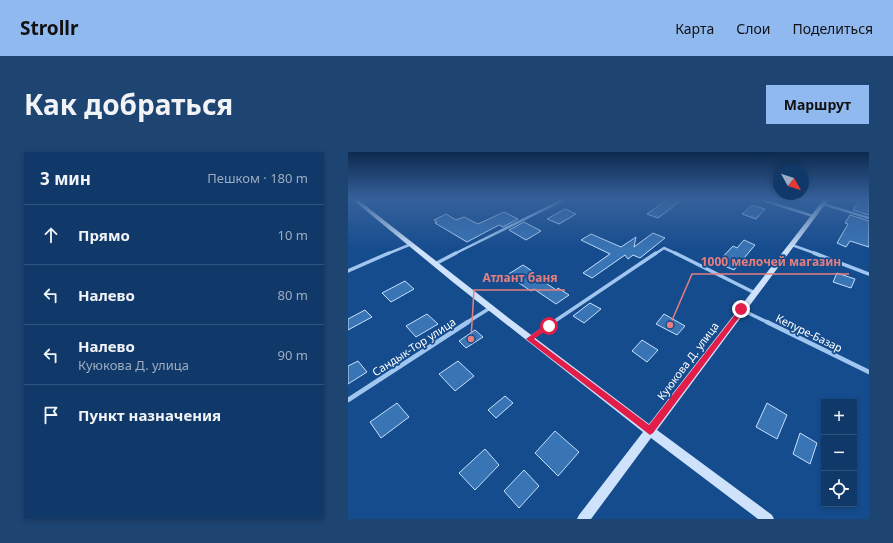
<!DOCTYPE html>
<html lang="ru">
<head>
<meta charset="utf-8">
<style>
  :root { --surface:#10396a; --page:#1e4472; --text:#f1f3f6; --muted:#9cacc1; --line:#30537e; --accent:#90b9f0 }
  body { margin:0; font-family:"Noto Sans",sans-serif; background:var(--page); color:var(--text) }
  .controls { position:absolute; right:12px; bottom:12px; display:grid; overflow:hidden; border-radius:0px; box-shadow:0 2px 6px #0003 }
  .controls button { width:36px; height:36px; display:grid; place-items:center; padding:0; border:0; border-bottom:1px solid var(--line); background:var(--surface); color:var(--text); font:20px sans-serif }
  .compass { position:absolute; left:425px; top:12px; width:36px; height:36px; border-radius:50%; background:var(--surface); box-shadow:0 2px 6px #0003; rotate:129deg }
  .stop { position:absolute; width:12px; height:12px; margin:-9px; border:3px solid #e11d48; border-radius:50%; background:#fff }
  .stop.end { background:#e11d48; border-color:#fff; box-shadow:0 1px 4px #0008 }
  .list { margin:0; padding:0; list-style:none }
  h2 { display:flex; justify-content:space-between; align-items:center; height:52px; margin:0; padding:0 16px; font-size:17px }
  h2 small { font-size:13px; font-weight:400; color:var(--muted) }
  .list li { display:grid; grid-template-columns:26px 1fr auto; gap:12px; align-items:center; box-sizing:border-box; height:60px; padding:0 16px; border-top:1px solid var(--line) }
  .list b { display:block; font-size:15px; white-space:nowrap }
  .list p { margin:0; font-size:13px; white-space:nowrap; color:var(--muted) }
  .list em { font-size:13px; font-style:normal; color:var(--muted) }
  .icon { flex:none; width:22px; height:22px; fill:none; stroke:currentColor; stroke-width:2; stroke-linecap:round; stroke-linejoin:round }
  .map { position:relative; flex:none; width:521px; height:367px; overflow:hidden; border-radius:0px }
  header { display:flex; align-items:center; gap:24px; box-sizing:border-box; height:56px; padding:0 20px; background:var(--accent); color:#111 }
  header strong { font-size:19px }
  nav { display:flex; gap:22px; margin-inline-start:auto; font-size:14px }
  .intro { display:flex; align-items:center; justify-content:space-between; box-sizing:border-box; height:96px; padding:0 24px }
  h1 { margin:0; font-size:28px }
  .button { padding:10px 18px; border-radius:0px; background:var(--accent); color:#111; font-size:14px; font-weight:700 }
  main { display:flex; gap:24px; padding:0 24px }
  aside { flex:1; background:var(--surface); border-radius:0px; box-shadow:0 2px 6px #0003 }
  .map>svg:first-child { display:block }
</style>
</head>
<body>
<header>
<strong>Strollr</strong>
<nav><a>Карта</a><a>Слои</a><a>Поделиться</a></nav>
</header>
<div class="intro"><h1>Как добраться</h1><a class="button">Маршрут</a></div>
<main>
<aside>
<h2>3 мин<small>Пешком · 180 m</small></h2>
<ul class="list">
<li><svg class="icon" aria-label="ahead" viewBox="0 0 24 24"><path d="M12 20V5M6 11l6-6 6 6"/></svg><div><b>Прямо</b></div><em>10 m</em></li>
<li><svg class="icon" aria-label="left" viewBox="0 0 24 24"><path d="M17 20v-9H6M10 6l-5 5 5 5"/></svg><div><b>Налево</b></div><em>80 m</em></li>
<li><svg class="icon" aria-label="left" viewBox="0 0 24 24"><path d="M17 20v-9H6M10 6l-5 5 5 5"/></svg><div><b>Налево</b><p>Куюкова Д. улица</p></div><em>90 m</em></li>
<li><svg class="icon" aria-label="arrive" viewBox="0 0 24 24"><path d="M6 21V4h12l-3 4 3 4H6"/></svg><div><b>Пункт назначения</b></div></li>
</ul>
</aside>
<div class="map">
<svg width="521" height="367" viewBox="0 0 521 367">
  <rect width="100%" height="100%" fill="#154c8e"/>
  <path fill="#3974b5" stroke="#c6e0fc" d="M 320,47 L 335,47 L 310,66 L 299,62 Z
    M 514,47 L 521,47 L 521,63 L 505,58 L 511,48 Z
    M 404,53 L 417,57 L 408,67 L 394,62 Z
    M 217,57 L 228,62 L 211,72 L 199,67 Z
    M 156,60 L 170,67 L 155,75 L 151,73 L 119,90 L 87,71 L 89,70 L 86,68 L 98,62 L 108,68 L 116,65 L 130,72 Z
    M 502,63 L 521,69 L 521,95 L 502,89 L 498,95 L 489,91 L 500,72 L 497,71 Z
    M 176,70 L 193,79 L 178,88 L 161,78 Z
    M 305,81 L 317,86 L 292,106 L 285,103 L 280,107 L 277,103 L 244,126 L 235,121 L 262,102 L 233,88 L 243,82 L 273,95 L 288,85 L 286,95 Z
    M 396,88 L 407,93 L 386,118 L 369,111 L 385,94 L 389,96 Z
    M 175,113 L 184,119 L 182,120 L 208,138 L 210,136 L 221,143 L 208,152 L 186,137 L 183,139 L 159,123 Z
    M 489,121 L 507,127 L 503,136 L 485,130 Z
    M 57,129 L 66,137 L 43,150 L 34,141 Z
    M 242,151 L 253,157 L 236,171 L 225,164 Z
    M 17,158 L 24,165 L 0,178 L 0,167 Z
    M 79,162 L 90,172 L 68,185 L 58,174 Z
    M 316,162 L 337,174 L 329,183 L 308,172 Z
    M 127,178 L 135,185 L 118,196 L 111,189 Z
    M 294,188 L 310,198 L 299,210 L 284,199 Z
    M 10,209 L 19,220 L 0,232 L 0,214 Z
    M 110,209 L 126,224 L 107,239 L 91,222 Z
    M 157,244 L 165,251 L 148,266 L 140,258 Z
    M 49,251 L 61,265 L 33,286 L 22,270 Z
    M 419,251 L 439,263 L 429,287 L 408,275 Z
    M 207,279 L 231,300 L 210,324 L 187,301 Z
    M 452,281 L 469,291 L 462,312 L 445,302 Z
    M 137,297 L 151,313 L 127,338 L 111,321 Z
    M 176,318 L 191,334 L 171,356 L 156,339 Z"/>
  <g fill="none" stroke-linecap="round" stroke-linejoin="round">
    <path stroke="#a0c6f0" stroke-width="2.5" d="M 411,47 L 465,64
      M 475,52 L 521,66
      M 444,93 L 469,102
      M 39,102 L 61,93
      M 106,102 L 217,47
      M 307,102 L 316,96 L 329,102"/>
    <path stroke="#a0c6f0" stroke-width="3.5" d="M 327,101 L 407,141
      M 466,101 L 521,122
      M 87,112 L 108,101
      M 0,119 L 41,101
      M 394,158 L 421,171
      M 118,171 L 142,156
      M 204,171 L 308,101"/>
    <path stroke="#a0c6f0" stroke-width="4.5" d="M 419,170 L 521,220
      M 181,187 L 206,170
      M 0,248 L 120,170"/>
    <path fill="#cee2fb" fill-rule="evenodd" d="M 4,47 L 9,47 L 162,167 L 301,272 L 476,47 L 481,47 L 309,278 L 424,363 L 426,367 L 410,367 L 303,286 L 243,367 L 229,367 L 231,363 L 295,280 L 106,131 Z"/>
  </g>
  <linearGradient id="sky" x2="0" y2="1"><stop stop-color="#0c2a4e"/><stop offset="0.48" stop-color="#35619b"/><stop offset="1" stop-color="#35619b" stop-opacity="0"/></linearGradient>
  <rect width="521" height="98" fill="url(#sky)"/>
  <path fill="#e11d48" d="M 393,155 L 396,156 L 396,159 L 305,281 L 302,283 L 178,187 L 198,172 L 203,172 L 203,175 L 186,187 L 301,273 Z"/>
  <g text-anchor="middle" stroke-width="3.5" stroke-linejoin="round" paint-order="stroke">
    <g font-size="11" fill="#fff" stroke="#154c8e">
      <text transform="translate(461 181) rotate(26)" y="4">Кепуре-Базар</text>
      <text transform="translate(66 195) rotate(-33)" y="4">Сандык-Тор улица</text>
      <text transform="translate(340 209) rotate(-53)" y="4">Куюкова Д. улица</text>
    </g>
  </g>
  <path fill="none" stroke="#e67e7e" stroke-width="1.5" d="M322 173L344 122H501M123 187L126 138H217"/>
  <g fill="#e67e7e" stroke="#154c8e" stroke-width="1.5">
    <circle cx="322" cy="173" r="4"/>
    <circle cx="123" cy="187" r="4"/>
  </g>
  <g font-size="12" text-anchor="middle" font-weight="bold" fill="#e67e7e" stroke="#154c8e" stroke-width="3.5" stroke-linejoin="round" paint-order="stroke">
    <text x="423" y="114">1000 мелочей магазин</text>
    <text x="172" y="130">Атлант баня</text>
  </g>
</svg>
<div class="controls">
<button>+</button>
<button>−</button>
<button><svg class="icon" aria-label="locate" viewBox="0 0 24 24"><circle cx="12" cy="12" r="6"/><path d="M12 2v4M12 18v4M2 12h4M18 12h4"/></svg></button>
</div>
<svg class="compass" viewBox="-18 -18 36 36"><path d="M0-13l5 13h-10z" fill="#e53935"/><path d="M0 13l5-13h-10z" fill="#9cacc1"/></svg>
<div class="stop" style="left:201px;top:174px"></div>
<div class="stop end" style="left:393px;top:157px"></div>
</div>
</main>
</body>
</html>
